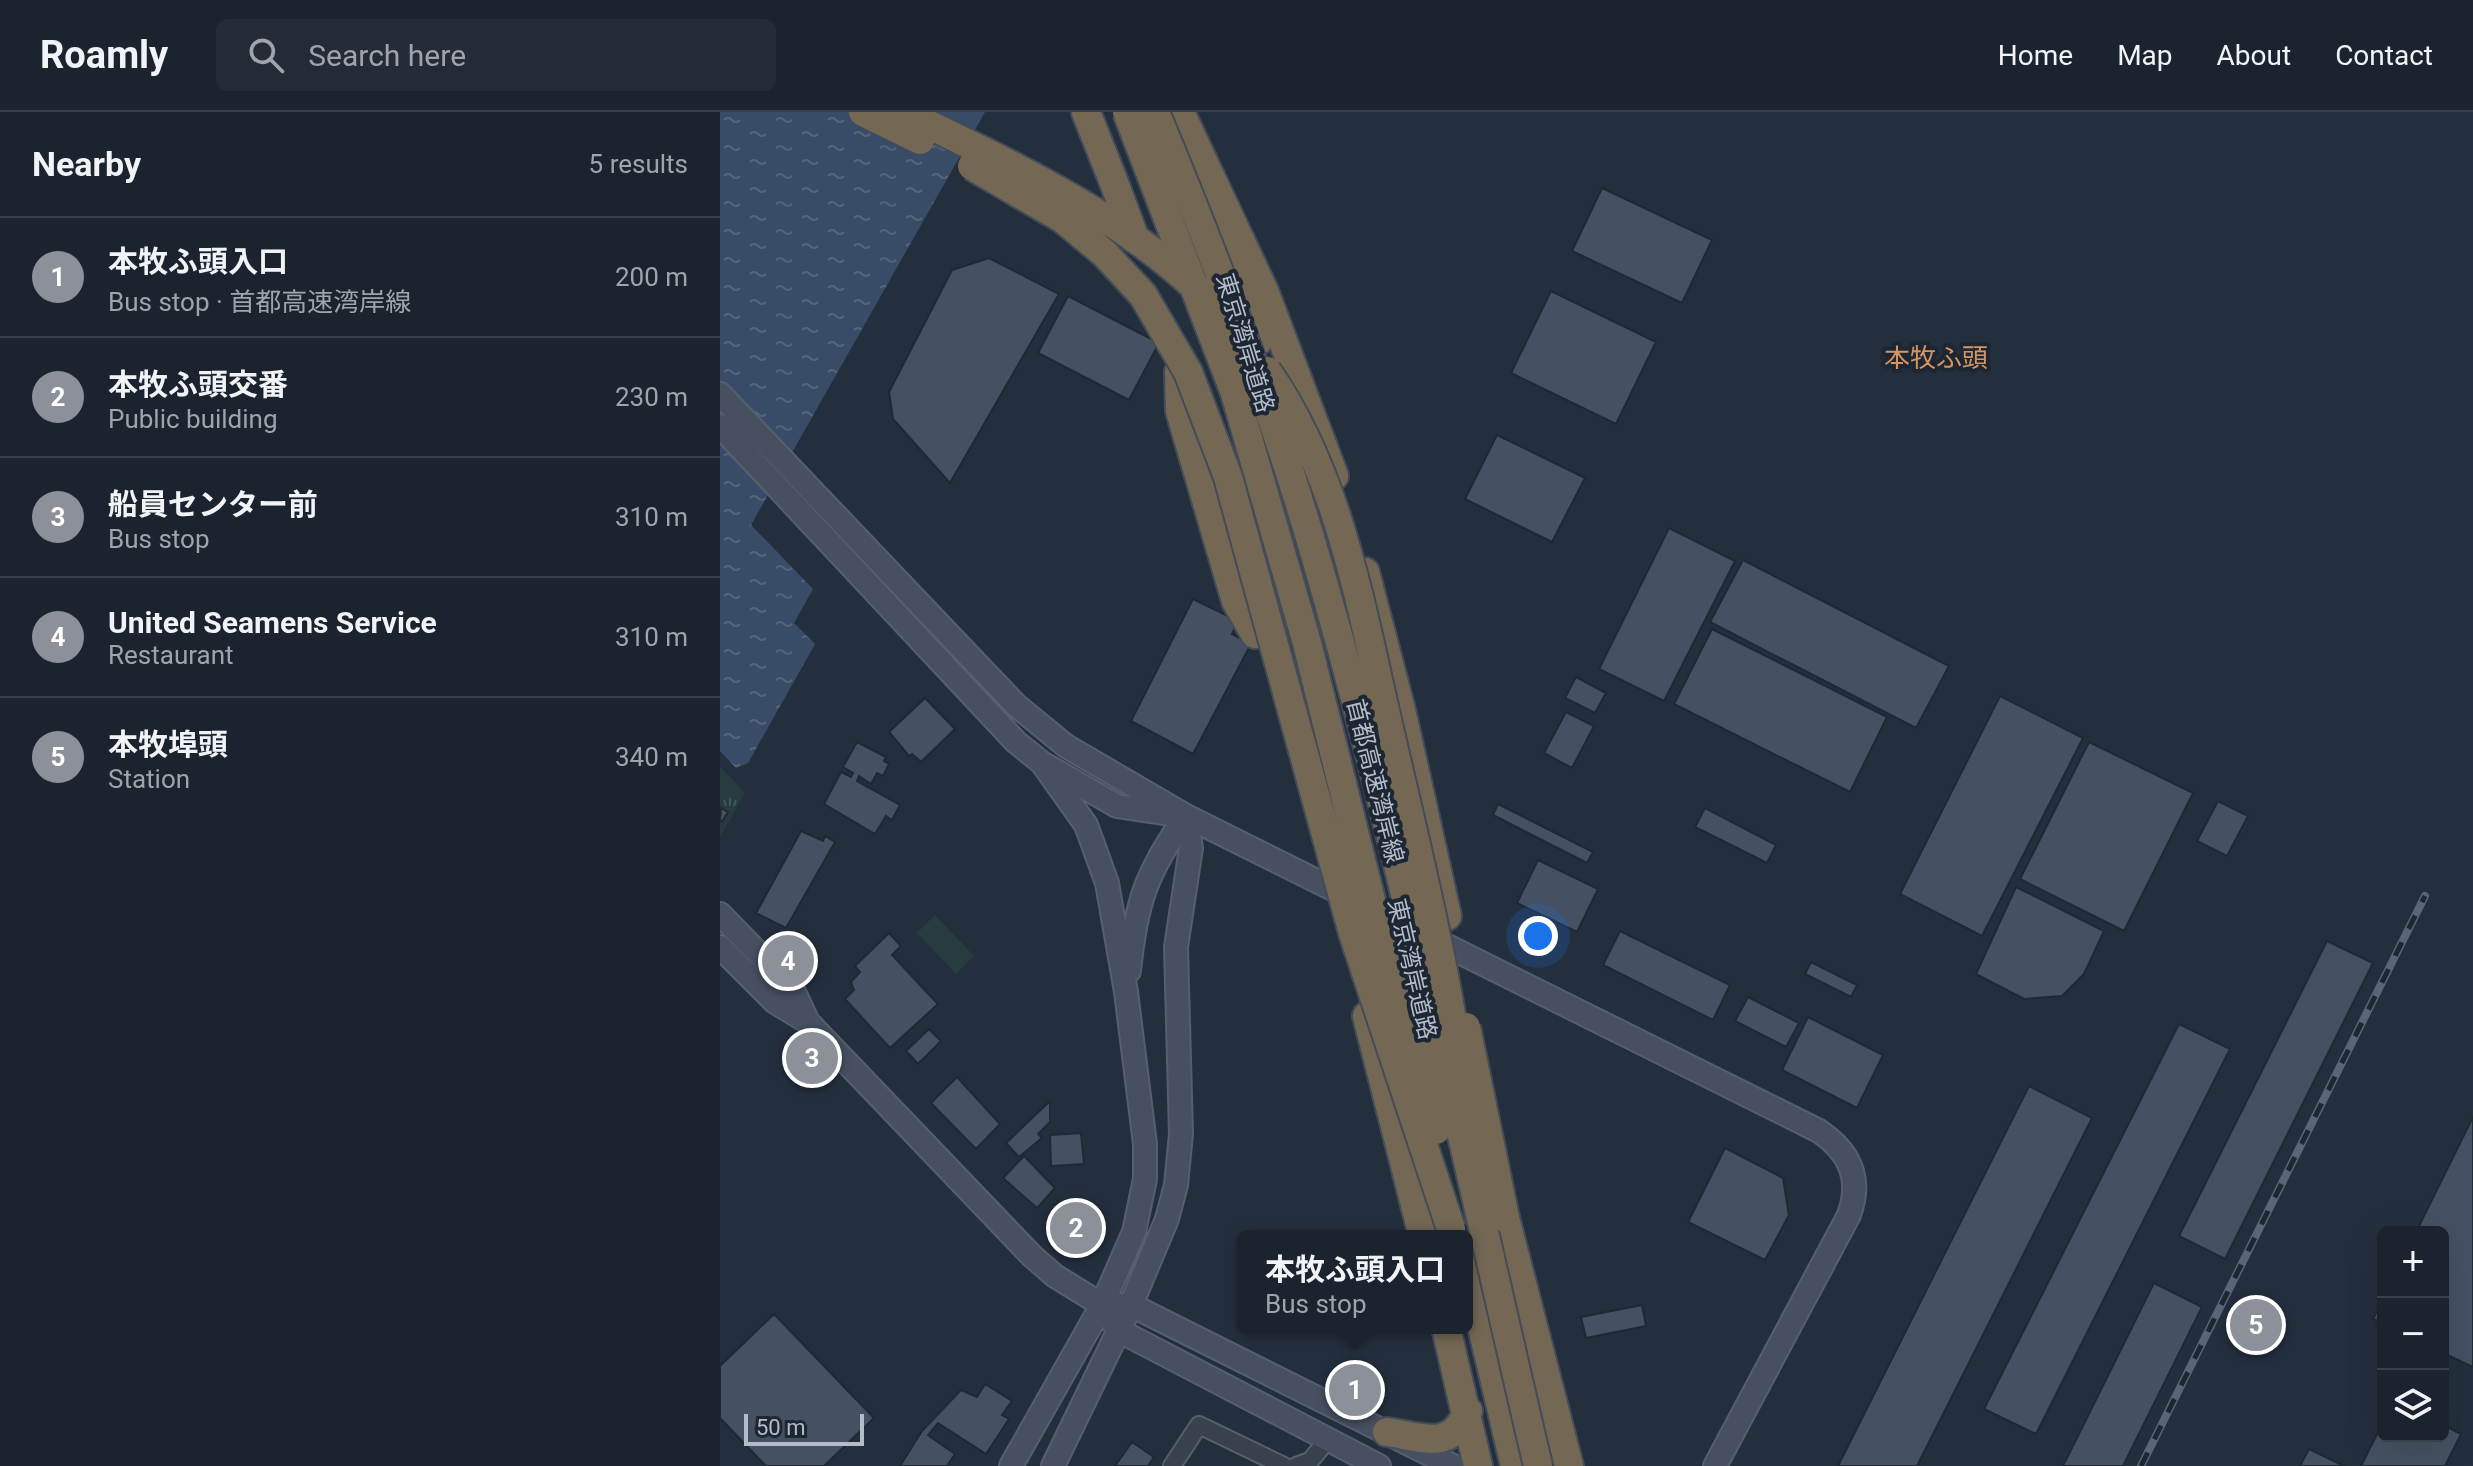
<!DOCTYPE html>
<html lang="en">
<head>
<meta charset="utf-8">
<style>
  :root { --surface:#1b232e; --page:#242b36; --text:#f1f3f6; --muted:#a0a4aa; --line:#39404a; --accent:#8c9099 }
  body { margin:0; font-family:Roboto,"Noto Sans JP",sans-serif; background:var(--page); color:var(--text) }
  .controls { position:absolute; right:24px; bottom:24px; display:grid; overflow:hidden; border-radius:12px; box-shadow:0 8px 32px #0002 }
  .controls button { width:72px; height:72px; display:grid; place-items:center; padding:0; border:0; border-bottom:2px solid var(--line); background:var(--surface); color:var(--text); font:40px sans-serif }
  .scale { position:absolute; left:24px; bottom:20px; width:120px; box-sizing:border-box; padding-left:8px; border:4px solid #b4bcc9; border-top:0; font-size:22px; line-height:28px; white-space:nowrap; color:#b4bcc9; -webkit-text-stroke:6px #1d2633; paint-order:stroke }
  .you { position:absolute; left:818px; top:824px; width:28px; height:28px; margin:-20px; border:6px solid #fff; border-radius:50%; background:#1a73e8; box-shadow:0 0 0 12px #1a73e833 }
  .badge { display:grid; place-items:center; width:52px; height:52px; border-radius:50%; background:var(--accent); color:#fff; font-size:26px; font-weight:700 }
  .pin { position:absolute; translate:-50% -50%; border:4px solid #fff; box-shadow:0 2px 8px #0006 }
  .popup { position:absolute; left:517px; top:1118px; width:236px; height:104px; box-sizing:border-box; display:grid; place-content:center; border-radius:12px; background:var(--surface); filter:drop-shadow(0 2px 6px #0005); font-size:26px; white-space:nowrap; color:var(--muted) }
  .popup b { font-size:30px; color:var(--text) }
  .popup::after { content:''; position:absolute; left:50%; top:100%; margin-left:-16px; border:16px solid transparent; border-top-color:var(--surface) }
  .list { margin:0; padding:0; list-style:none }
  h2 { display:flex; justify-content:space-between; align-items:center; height:104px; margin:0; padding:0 32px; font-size:34px }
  h2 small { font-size:26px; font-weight:400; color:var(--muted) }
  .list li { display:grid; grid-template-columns:52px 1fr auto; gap:24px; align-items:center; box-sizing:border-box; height:120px; padding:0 32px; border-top:2px solid var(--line) }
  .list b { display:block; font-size:30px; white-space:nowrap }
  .list p { margin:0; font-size:26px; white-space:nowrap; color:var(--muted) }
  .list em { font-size:26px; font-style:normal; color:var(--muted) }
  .icon { flex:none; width:44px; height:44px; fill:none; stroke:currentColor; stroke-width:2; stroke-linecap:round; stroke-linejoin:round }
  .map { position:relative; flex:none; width:1753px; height:1354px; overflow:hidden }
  header { display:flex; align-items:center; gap:48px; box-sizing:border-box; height:112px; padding:0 40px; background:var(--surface); border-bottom:2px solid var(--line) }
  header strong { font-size:38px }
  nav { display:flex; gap:44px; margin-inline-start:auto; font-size:28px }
  .search { width:560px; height:72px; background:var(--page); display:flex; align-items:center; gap:20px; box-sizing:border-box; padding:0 28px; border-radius:12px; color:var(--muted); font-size:30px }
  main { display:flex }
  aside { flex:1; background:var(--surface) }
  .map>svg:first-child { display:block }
</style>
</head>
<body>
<header>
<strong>Roamly</strong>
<div class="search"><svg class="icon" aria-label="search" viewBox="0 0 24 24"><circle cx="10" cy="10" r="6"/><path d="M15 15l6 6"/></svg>Search here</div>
<nav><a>Home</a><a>Map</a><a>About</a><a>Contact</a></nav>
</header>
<main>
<aside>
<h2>Nearby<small>5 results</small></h2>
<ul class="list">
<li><span class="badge">1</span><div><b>本牧ふ頭入口</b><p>Bus stop · 首都高速湾岸線</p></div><em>200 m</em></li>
<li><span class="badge">2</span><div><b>本牧ふ頭交番</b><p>Public building</p></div><em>230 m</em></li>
<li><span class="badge">3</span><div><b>船員センター前</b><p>Bus stop</p></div><em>310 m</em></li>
<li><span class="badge">4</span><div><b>United Seamens Service</b><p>Restaurant</p></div><em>310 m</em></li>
<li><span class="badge">5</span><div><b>本牧埠頭</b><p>Station</p></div><em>340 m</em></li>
</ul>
</aside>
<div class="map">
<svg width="1753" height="1354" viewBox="0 0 1753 1354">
  <defs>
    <pattern id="park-tufts" width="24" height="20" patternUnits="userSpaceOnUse" patternTransform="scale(2)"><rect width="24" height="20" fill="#263c3f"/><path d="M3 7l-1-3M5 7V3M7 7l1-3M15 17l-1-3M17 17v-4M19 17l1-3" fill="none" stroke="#435659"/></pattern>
    <pattern id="water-ripples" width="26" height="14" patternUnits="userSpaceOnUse" patternTransform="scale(2)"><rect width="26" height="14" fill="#394c67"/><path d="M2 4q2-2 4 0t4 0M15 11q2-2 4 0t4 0" fill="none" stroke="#53647b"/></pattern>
  </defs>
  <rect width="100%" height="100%" fill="#242f3e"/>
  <path fill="url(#park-tufts)" d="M 0,654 L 25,681 L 0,725 Z"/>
  <path fill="#263c3f" d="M 215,803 L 254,844 L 236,862 L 197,821 Z"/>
  <path fill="url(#water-ripples)" d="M 0,0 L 265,0 L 31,413 L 93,477 L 74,511 L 95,532 L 28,651 L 16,656 L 0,639 Z"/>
  <path fill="#455162" stroke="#1f2835" stroke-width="2" d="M 882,76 L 992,128 L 962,191 L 852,139 Z
    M 269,146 L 339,182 L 230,371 L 173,307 L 169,280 L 232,158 Z
    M 831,179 L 936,230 L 896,312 L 791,261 Z
    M 348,184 L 439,231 L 409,288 L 318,241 Z
    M 777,323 L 865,366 L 832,430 L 745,387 Z
    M 949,416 L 1015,449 L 944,589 L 879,557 Z
    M 1023,448 L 1229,554 L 1196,616 L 990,510 Z
    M 473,487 L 518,509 L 512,522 L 531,532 L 473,642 L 411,609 Z
    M 992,517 L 1167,605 L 1130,680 L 954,592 Z
    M 856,565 L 886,581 L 875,601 L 845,586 Z
    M 1280,584 L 1363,626 L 1262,824 L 1180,782 Z
    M 205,586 L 235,617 L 201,650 L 192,642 L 189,644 L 169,620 Z
    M 846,600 L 874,614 L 852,656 L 824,641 Z
    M 137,630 L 166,645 L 164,649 L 169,652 L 163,664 L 157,661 L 151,672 L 139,664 L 137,669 L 180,693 L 172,708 L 166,704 L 155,722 L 104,692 L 121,660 L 131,665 L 133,661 L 123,655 Z
    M 1369,630 L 1473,681 L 1404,819 L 1300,767 Z
    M 1498,689 L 1528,704 L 1507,744 L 1477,729 Z
    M 778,692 L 873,740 L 867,751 L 773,703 Z
    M 1,696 L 8,700 L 2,710 L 0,709 Z
    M 985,696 L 1056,733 L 1047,751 L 975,715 Z
    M 81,719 L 103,729 L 105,724 L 115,730 L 66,816 L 36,801 Z
    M 818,748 L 878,777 L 857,820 L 797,791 Z
    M 1296,775 L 1384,819 L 1364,862 L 1342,884 L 1304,887 L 1256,862 Z
    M 900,819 L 1010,873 L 993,908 L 883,853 Z
    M 169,821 L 181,834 L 172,843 L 218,892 L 170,936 L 125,887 L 134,878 L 131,870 L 140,860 L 135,854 Z
    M 1607,829 L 1653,851 L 1505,1147 L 1459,1124 Z
    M 1091,850 L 1137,873 L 1131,885 L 1085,862 Z
    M 1028,885 L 1079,911 L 1066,935 L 1015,909 Z
    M 1088,905 L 1163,943 L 1137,996 L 1062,958 Z
    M 1459,912 L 1510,937 L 1316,1322 L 1264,1297 Z
    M 209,917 L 221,929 L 198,952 L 186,939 Z
    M 237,965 L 280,1012 L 256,1037 L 211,991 Z
    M 1309,974 L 1372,1006 L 1197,1354 L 1118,1354 Z
    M 330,989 L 330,1010 L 318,1022 L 322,1026 L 299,1045 L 286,1031 Z
    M 1753,1005 L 1753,1255 L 1723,1241 L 1723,1120 L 1696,1120 Z
    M 361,1021 L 364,1052 L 331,1054 L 330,1023 Z
    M 1005,1036 L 1063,1066 L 1069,1103 L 1045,1148 L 968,1110 Z
    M 304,1044 L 335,1076 L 317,1096 L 283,1066 Z
    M 358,1099 L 369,1127 L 354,1133 L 343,1104 Z
    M 1434,1171 L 1482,1195 L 1403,1354 L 1343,1354 Z
    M 1663,1187 L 1663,1211 L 1653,1207 Z
    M 922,1193 L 926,1214 L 866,1226 L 861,1205 Z
    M 54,1202 L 154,1306 L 104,1354 L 46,1354 L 0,1306 L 0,1254 Z
    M 265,1272 L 292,1289 L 282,1303 L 289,1307 L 266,1342 L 218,1311 L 208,1323 L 235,1342 L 227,1354 L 180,1354 L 202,1319 L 241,1278 L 257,1285 Z
    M 1663,1310 L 1663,1324 L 1723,1324 L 1723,1313 L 1741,1322 L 1725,1354 L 1641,1354 Z
    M 412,1330 L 434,1345 L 428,1354 L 395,1354 Z
    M 1589,1337 L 1624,1354 L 1580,1354 Z"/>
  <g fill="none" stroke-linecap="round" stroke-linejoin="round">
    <defs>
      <path id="street" d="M 452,1354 L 479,1313 L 564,1354
        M 576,1354 L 590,1349 L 609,1326"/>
      <path id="secondary" d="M 0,282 L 296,593 L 346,634 L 466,704 L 1099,1019 C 1130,1040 1142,1067 1129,1103 L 995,1354
        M 0,314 L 296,630 L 322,651 L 397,694 L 456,703
        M 0,802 L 72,876 L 88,910
        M 0,835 L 55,890 L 88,910 L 312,1144 L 335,1164 L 382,1193 L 398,1218 L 659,1354
        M 409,859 C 416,790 426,761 466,704
        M 400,1193 L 411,1193 L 733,1354
        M 291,1354 L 382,1193 L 414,1120 L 425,1067 L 425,1032 L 406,880 L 387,771 L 366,713 L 322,651
        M 333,1354 L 411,1193 L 447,1107 L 456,1073 L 461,1022 L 456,835 L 471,736 L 466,704"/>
      <path id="highway" d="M 366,0 L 393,68
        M 460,0 L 544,179 L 614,364
        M 502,129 L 538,229
        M 459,260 L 460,299 L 516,489 L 535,522
        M 605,432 L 642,545
        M 645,460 L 681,598 L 727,804
        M 647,904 L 703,1124
        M 785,1106 L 849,1354
        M 747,1151 L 795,1354
        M 726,1216 L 758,1354
        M 667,1320 C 703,1325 731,1340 748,1299"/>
    </defs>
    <use href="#street" stroke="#565f6c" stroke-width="20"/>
    <use href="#secondary" stroke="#565f6c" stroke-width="26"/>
    <use href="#highway" stroke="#434c59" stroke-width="32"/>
    <use href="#street" stroke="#38414e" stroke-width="16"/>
    <use href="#secondary" stroke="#465061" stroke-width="22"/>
    <use href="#highway" stroke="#746855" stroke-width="28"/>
    <defs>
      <path id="rail" d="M 1421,1354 L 1705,784"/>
    </defs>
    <use href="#rail" stroke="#5a6575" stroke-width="8"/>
    <use href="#rail" stroke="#1d2633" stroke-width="5" stroke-dasharray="15" stroke-linecap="butt"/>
    <defs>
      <path id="highway-bridge" d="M 143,0 L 200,28
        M 183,0 C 303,59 425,112 515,216
        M 407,0 L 515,281 L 587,531 L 686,929
        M 435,0 C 496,146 552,294 596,446 C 683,745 747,1051 818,1354
        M 252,54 L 343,107 L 385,142 L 423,183 L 468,260 L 508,365 L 633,821 L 731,1117
        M 393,68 L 415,127
        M 547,259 C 619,363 640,491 668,612 C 693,721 720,828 737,939
        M 689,907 L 716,1018
        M 746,915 L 785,1106"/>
    </defs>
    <use href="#highway-bridge" stroke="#434c59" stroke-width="32" stroke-linecap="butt"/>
    <use href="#highway-bridge" stroke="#746855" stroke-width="28"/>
  </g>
  <g text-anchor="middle" stroke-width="8" stroke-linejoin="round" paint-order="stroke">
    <g font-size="24" fill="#b4bcc9" stroke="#1d2633">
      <text transform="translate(525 231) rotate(73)" y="8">東京湾岸道路</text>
      <text transform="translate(655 669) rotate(76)" y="8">首都高速湾岸線</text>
      <text transform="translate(692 857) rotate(77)" y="8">東京湾岸道路</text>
    </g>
    <g font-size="26" fill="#d59563" stroke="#1d2633">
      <text x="1216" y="255">本牧ふ頭</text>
    </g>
  </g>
</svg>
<div class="controls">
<button>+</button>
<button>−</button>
<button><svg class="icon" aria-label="layers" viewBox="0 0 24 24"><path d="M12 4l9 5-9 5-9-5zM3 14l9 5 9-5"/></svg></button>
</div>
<div class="scale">50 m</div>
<div class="you"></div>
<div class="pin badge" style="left:635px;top:1278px">1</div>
<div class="popup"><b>本牧ふ頭入口</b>Bus stop</div>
<div class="pin badge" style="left:356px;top:1116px">2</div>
<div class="pin badge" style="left:92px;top:946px">3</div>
<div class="pin badge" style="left:68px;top:849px">4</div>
<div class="pin badge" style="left:1536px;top:1213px">5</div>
</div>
</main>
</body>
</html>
